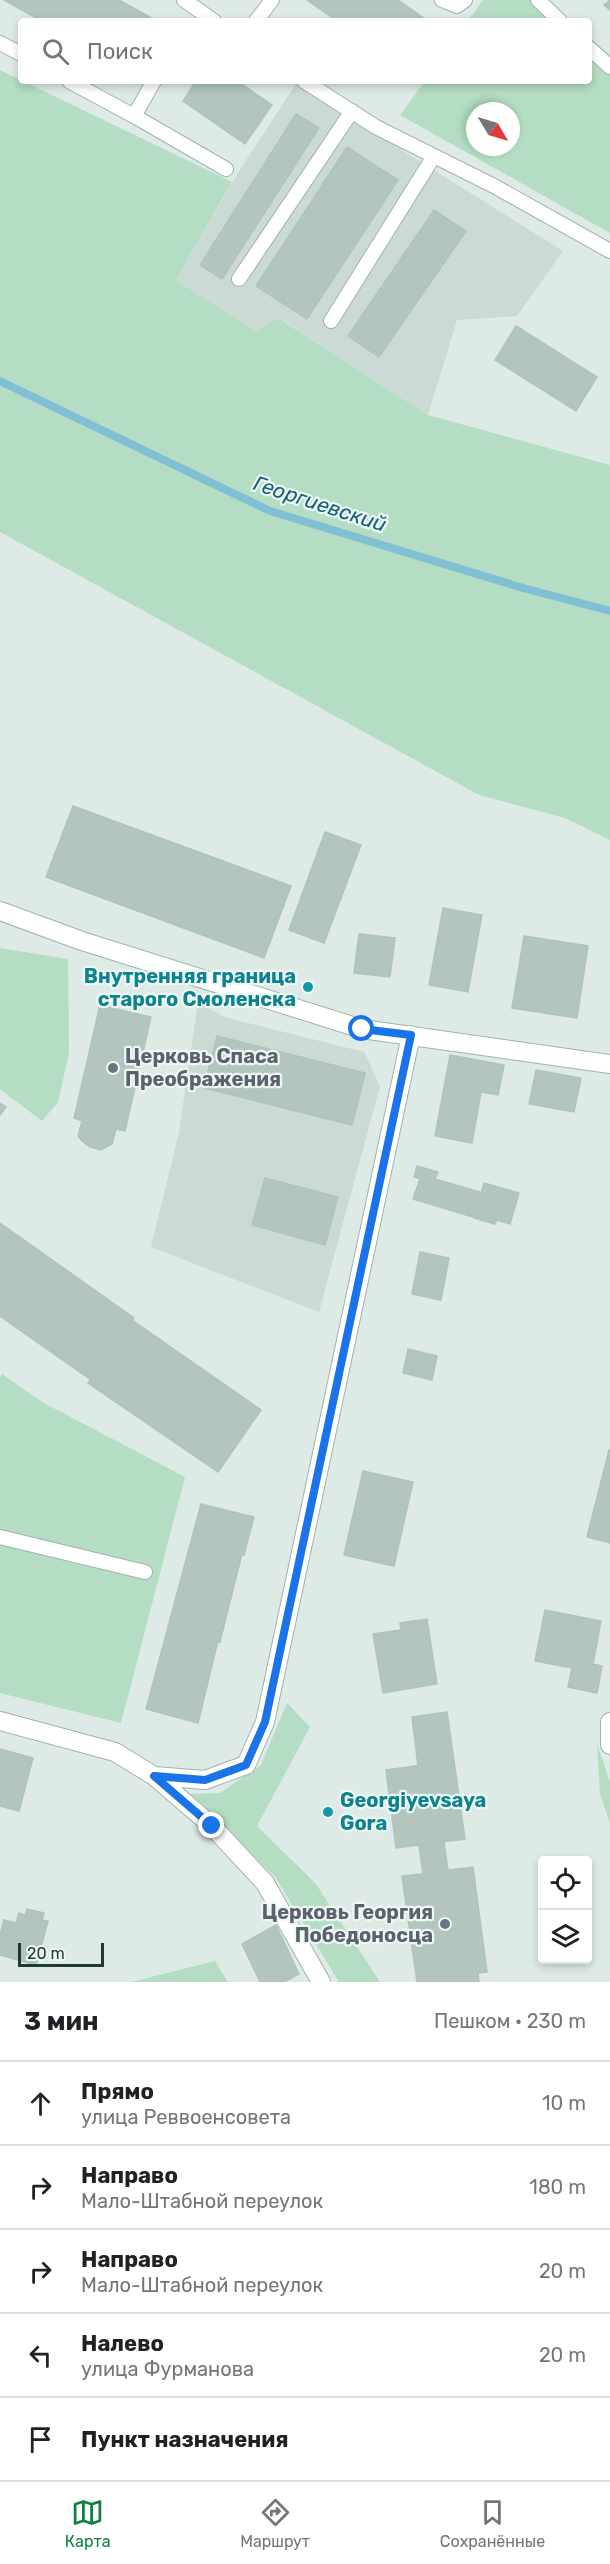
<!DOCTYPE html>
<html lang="ru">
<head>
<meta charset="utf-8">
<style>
  :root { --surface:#fff; --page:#f2f2f2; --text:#202124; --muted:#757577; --line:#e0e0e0; --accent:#0b8043 }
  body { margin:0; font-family:Rubik,sans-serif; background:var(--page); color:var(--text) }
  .controls { position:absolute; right:18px; bottom:18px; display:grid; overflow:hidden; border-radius:6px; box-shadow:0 3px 9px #0003 }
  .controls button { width:54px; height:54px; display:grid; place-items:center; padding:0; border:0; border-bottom:2px solid var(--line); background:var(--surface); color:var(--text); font:30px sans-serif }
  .compass { position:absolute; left:466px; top:102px; width:54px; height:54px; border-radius:50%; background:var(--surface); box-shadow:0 3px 9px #0003; rotate:128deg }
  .scale { position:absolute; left:18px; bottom:15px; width:86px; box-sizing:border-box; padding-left:6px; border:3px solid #1e3a35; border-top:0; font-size:16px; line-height:21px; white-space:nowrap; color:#1e3a35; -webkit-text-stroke:4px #edf7f3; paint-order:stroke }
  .stop { position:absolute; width:18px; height:18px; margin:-14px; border:4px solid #1a73e8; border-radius:50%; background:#fff }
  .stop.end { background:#1a73e8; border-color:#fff; box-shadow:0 2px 6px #0008 }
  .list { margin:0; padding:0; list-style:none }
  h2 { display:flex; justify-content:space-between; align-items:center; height:78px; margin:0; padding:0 24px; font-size:26px }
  h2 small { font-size:20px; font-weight:400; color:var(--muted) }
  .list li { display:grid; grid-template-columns:39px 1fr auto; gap:18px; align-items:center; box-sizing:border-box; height:84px; padding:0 24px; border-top:2px solid var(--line) }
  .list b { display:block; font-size:22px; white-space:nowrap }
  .list p { margin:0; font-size:20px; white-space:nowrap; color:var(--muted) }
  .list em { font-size:20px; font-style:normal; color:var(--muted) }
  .icon { flex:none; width:33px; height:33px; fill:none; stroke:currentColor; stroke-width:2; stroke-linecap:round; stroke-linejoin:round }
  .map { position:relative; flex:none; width:610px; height:1982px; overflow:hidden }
  .search { position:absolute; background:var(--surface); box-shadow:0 3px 9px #0003; left:18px; right:18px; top:18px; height:66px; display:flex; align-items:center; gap:15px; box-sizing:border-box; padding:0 21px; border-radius:6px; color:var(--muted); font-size:22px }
  .sheet { height:498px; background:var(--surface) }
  nav { display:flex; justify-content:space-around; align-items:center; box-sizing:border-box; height:84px; border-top:2px solid var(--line); background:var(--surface); font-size:16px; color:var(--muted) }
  nav a { display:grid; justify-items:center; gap:3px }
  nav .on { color:var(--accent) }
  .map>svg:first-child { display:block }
</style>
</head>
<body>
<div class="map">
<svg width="610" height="1982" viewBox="0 0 610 1982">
  <rect width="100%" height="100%" fill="#ddeae5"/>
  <path fill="#cbdad5" d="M 296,84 L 563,251 L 517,316 L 457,320 L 428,415 L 279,318 L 255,331 L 176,280 L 241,168 Z
    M 198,1002 L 224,1017 L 364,1052 L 380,1086 L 319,1312 L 151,1247 L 179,1132 Z"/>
  <path fill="#b4ddc3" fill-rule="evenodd" d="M 483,0 L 543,0 L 569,21 L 468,21 Z
    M 589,37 L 610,55 L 610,233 L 400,115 L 425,81 L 589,81 ZM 475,111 L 511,111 L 511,147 L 475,147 Z
    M 0,70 L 232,182 L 176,280 L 255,331 L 278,318 L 428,415 L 610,465 L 610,840 L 565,818 L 479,795 L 0,532 Z
    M 0,948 L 68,959 L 69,1053 L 58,1102 L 42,1121 L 0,1089 Z
    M 2,1374 L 42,1402 L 185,1477 L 121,1723 L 0,1693 L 0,1378 Z
    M 287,1703 L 310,1727 L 257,1826 L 316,1884 L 380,1982 L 339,1982 L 276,1878 L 189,1794 L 220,1793 L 261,1765 Z
    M 597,1744 L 610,1782 L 610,1823 L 600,1794 Z
    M 215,1961 L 228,1982 L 131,1982 Z"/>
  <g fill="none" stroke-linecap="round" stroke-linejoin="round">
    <path stroke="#80bfd4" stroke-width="8" d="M 0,381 L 270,511 L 523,588 L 610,611"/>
  </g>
  <path fill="#b2c5bf" stroke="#afc4bd" stroke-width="1.5" d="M 4,0 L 119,0 L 157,21 L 41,21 Z
    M 307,0 L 398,0 L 428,21 L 337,21 Z
    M 610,0 L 610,10 L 604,5 Z
    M 196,81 L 237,81 L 272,105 L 245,144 L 183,101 Z
    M 296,114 L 319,128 L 222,279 L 200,265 Z
    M 347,147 L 398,180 L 307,319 L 256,286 Z
    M 434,210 L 466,231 L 379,357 L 348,336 Z
    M 516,326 L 597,377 L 576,411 L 495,360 Z
    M 73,806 L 291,886 L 264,958 L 46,877 Z
    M 325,832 L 361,845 L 324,943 L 289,930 Z
    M 443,908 L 482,915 L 468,992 L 429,985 Z
    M 359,934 L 395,938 L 390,977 L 354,973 Z
    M 524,936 L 588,946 L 577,1018 L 512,1008 Z
    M 100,1005 L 151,1017 L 125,1131 L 116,1129 L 112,1144 L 101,1150 L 90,1147 L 82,1141 L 78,1136 L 82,1121 L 74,1118 Z
    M 217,1036 L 365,1073 L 352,1125 L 204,1088 Z
    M 450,1055 L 504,1065 L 498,1095 L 481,1092 L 472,1143 L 435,1136 Z
    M 536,1070 L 581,1078 L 574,1112 L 529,1104 Z
    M 0,1103 L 6,1107 L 0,1115 Z
    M 417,1166 L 438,1172 L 435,1179 L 480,1192 L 473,1217 L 413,1199 L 420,1179 L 414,1177 Z
    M 265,1178 L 338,1197 L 325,1245 L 252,1225 Z
    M 484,1183 L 519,1193 L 510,1224 L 497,1220 L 495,1224 L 474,1218 Z
    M 0,1223 L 134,1318 L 91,1380 L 0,1316 Z
    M 420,1252 L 449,1258 L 441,1300 L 412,1294 Z
    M 132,1320 L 261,1410 L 218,1472 L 88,1383 Z
    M 408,1349 L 437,1356 L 432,1380 L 403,1373 Z
    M 609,1450 L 610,1450 L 610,1543 L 587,1537 Z
    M 363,1471 L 413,1482 L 394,1566 L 344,1555 Z
    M 201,1504 L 254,1517 L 244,1555 L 242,1554 L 220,1642 L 218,1641 L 198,1723 L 146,1709 Z
    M 545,1610 L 601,1621 L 593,1664 L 602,1666 L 597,1693 L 568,1687 L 572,1668 L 535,1661 Z
    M 427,1619 L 437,1684 L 383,1693 L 373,1634 L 401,1630 L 400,1623 Z
    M 447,1712 L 454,1761 L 418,1766 L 412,1717 Z
    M 0,1749 L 33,1758 L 19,1811 L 0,1806 Z
    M 454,1761 L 465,1839 L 396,1848 L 386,1770 Z
    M 444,1842 L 448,1870 L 473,1867 L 487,1972 L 478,1973 L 479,1982 L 417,1982 L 402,1876 L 423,1874 L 419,1845 Z
    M 27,1909 L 44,1913 L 42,1920 L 48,1921 L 36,1965 L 0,1955 L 0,1935 L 4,1920 L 16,1923 L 19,1913 L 25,1915 Z
    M 276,1925 L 299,1974 L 284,1982 L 260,1982 L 242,1944 Z"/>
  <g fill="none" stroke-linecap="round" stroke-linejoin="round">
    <defs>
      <path id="lane" d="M 184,0 L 214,21
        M 442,0 L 457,6 L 465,0
        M 538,0 L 560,21
        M 256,21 L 272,0
        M 0,43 L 21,54
        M 589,48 L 610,67
        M 69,81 L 134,116 L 154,81
        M 304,81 L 376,127 L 494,186 L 610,251
        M 134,116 L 226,169
        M 239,279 L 352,111
        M 331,321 L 434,156
        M 0,1537 L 145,1572"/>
      <path id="street" d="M 0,911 L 82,941 L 362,1029 L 610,1064
        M 0,1721 L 115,1752 L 154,1776 L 212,1826 L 265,1883 L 321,1982
        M 610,1722 L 610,1745
        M 154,1776 L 205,1780 L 246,1765 L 265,1722 L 411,1035"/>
    </defs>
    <use href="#lane" stroke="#a0b2ad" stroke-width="16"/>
    <use href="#street" stroke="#a0b2ad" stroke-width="20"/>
    <use href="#lane" stroke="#fff" stroke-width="14"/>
    <use href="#street" stroke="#fff" stroke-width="18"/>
  </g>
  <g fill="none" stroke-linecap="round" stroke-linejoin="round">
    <path stroke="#1a73e8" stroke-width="8" d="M 212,1826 L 154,1776 L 205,1780 L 246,1765 L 265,1722 L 411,1035 L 362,1029"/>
  </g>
  <g fill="#0f9aa8" stroke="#edf7f3" stroke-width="2">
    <circle cx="308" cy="987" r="6"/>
    <circle cx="328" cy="1812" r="6"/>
  </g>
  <g fill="#6b7280" stroke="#edf7f3" stroke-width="2">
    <circle cx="113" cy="1068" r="6"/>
    <circle cx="445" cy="1924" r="6"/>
  </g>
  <g text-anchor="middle" stroke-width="4.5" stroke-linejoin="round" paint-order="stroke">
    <g font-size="20" font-weight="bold" fill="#0d838f" stroke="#edf7f3" text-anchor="end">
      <text x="296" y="983">Внутренняя граница<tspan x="296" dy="23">старого Смоленска</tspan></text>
      <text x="340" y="1807" text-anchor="start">Georgiyevsaya<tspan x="340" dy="23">Gora</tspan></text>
    </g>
    <g font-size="20" font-weight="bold" fill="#5b616d" stroke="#edf7f3" text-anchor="start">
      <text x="125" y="1063">Церковь Спаса<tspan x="125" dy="23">Преображения</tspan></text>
      <text x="433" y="1919" text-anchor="end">Церковь Георгия<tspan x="433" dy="23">Победоносца</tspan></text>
    </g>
    <g font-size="21" font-style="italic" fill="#155e79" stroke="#edf7f3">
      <text transform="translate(320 504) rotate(18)" y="7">Георгиевский</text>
    </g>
  </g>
</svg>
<div class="controls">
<button><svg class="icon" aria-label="locate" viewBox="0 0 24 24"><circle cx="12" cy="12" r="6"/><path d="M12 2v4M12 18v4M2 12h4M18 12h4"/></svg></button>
<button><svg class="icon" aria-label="layers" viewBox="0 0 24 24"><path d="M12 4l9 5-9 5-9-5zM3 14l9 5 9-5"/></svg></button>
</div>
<svg class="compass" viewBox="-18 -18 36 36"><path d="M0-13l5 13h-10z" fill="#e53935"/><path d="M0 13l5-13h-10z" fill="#757577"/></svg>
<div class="scale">20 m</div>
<div class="stop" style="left:362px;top:1029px"></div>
<div class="stop end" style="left:212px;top:1826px"></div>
<div class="search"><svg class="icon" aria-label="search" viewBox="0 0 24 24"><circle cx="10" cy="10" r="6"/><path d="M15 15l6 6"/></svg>Поиск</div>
</div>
<section class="sheet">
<h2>3 мин<small>Пешком · 230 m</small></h2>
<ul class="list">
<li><svg class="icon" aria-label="ahead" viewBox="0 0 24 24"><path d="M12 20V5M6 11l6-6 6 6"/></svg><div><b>Прямо</b><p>улица Реввоенсовета</p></div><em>10 m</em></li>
<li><svg class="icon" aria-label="right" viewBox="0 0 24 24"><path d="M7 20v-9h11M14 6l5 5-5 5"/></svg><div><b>Направо</b><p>Мало-Штабной переулок</p></div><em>180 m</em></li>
<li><svg class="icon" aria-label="right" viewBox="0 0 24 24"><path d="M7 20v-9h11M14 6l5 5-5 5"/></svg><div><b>Направо</b><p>Мало-Штабной переулок</p></div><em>20 m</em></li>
<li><svg class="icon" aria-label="left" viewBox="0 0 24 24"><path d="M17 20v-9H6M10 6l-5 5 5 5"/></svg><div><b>Налево</b><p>улица Фурманова</p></div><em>20 m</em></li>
<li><svg class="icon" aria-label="arrive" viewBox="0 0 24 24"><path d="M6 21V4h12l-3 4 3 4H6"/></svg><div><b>Пункт назначения</b></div></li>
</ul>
</section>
<nav>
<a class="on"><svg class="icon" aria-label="map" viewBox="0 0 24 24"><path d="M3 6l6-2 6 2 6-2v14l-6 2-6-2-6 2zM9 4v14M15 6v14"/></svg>Карта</a>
<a><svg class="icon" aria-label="directions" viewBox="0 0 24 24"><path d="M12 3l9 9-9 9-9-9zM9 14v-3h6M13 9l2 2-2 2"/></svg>Маршрут</a>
<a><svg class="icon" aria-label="saved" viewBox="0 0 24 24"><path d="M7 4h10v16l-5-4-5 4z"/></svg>Сохранённые</a>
</nav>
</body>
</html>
